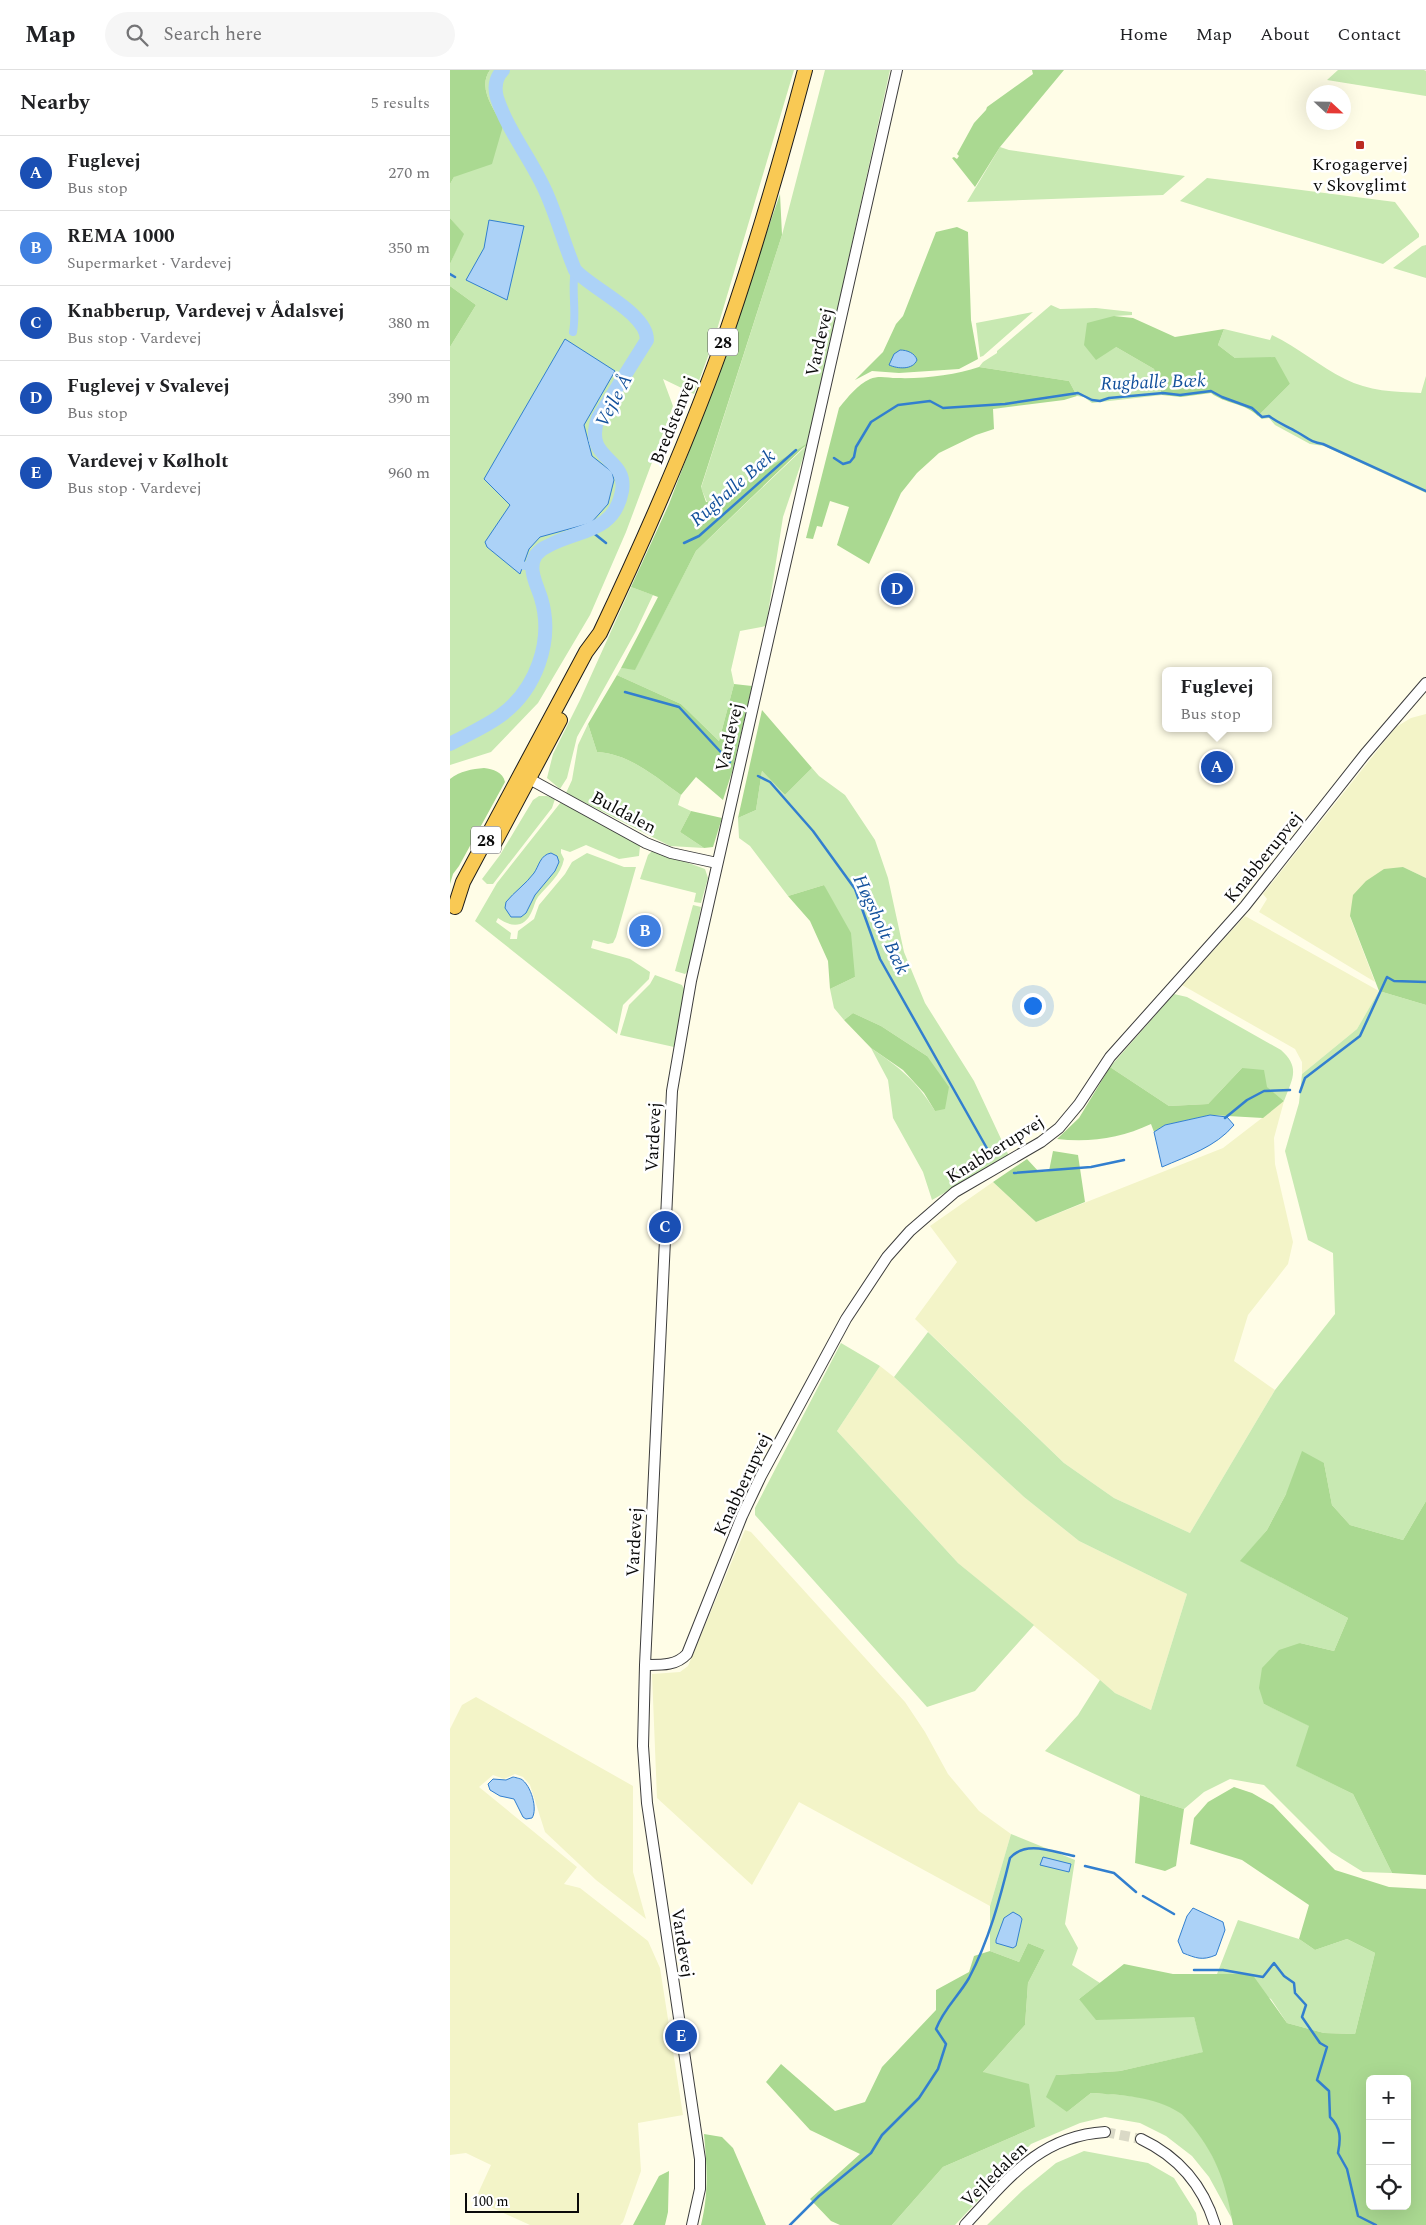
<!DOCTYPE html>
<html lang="en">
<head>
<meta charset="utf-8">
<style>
  :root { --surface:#fff; --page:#f6f6f6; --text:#202124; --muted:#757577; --line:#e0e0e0; --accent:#db2777 }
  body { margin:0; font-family:Spectral,serif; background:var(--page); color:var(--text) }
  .controls { position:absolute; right:15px; bottom:15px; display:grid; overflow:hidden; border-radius:8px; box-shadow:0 5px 20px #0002 }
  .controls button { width:45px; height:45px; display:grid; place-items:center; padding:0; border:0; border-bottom:1px solid var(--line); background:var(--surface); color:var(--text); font:25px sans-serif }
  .compass { position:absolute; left:856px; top:15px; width:45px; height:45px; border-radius:50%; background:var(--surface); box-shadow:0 5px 20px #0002; rotate:112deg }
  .scale { position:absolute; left:15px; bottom:12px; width:114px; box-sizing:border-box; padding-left:5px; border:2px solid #0a0a0a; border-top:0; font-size:14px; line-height:18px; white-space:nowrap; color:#0a0a0a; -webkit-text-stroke:4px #fff; paint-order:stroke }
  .you { position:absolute; left:582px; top:935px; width:18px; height:18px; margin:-12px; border:4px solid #fff; border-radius:50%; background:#1a73e8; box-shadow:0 0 0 8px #1a73e833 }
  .badge { display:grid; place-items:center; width:32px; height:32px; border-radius:50%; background:var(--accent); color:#fff; font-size:16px; font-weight:700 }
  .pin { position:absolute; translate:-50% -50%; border:2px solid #fff; box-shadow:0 1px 5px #0006 }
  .popup { position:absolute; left:712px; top:597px; width:110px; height:65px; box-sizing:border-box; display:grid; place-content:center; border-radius:8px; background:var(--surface); filter:drop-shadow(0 1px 4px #0005); font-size:16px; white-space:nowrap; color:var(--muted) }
  .popup b { font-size:19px; color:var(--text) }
  .popup::after { content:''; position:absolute; left:50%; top:100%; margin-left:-10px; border:10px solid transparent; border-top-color:var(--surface) }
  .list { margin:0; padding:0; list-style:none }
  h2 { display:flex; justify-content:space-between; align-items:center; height:65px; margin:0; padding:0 20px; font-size:21px }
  h2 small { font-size:16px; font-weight:400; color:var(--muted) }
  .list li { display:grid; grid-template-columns:32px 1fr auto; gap:15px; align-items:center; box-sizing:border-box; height:75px; padding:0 20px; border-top:1px solid var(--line) }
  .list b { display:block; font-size:19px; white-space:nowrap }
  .list p { margin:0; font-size:16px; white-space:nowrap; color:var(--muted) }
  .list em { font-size:16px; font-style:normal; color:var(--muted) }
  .icon { flex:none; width:28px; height:28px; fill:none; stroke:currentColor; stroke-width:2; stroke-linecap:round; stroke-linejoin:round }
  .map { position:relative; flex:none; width:976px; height:2155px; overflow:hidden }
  header { display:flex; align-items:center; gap:30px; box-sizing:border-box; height:70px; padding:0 25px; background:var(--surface); border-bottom:1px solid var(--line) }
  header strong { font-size:24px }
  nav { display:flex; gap:28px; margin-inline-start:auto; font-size:18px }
  .search { width:350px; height:45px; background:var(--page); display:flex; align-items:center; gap:12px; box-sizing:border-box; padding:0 18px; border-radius:28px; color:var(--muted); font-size:19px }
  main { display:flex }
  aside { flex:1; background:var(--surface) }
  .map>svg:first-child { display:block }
</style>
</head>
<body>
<header>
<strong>Map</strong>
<div class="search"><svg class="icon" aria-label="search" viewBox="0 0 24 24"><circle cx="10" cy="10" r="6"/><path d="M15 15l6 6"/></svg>Search here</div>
<nav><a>Home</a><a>Map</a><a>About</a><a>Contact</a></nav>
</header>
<main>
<aside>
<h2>Nearby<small>5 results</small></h2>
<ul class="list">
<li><span class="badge" style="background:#1a4fb4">A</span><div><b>Fuglevej</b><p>Bus stop</p></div><em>270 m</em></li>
<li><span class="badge" style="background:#3f7fe0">B</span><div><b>REMA 1000</b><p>Supermarket · Vardevej</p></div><em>350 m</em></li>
<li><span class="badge" style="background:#1a4fb4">C</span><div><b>Knabberup, Vardevej v Ådalsvej</b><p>Bus stop · Vardevej</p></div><em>380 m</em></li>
<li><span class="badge" style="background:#1a4fb4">D</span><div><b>Fuglevej v Svalevej</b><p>Bus stop</p></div><em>390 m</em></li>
<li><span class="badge" style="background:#1a4fb4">E</span><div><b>Vardevej v Kølholt</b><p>Bus stop · Vardevej</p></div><em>960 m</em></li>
</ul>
</aside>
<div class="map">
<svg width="976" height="2155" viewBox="0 0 976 2155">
  <rect width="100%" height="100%" fill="#fffde7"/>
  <path fill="#f3f4c8" d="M 976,644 L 976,808 L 953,797 L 900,847 L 925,912 L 809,842 L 817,829 L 813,824 L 946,657 L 961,648 Z
    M 795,846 L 929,921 L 907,959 L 852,1004 L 852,992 L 845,979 L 732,915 Z
    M 834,1031 L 824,1068 L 825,1094 L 843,1172 L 838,1194 L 798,1245 L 784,1291 L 825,1320 L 740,1463 L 664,1428 L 614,1393 L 465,1249 L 507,1192 L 480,1156 L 543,1112 L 586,1152 L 773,1078 Z
    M 430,1296 L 444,1307 L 574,1427 L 629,1471 L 737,1524 L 701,1640 L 665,1623 L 508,1493 L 387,1361 Z
    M 295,1460 L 301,1462 L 455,1632 L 475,1662 L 498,1704 L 529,1741 L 561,1764 L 540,1836 L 349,1732 L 302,1815 L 207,1728 L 202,1604 L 230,1602 L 238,1596 Z
    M 26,1627 L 183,1716 L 183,1802 L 196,1849 L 146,1810 L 95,1762 L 80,1715 L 73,1707 L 65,1704 L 54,1709 L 43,1705 L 29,1717 L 127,1797 L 114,1814 L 130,1818 L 198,1871 L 210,1898 L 233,2045 L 188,2053 L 191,2101 L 173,2152 L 170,2155 L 80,2155 L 25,2130 L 41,2095 L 16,2083 L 0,2085 L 0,1659 L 12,1635 Z"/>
  <path fill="#c8e9b2" d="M 40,0 L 344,0 L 263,273 L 244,324 L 213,309 L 223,336 L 176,462 L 140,545 L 88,633 L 41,682 L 0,695 L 0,277 L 26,235 L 0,216 L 0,194 L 13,164 L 0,148 L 0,114 L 4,107 L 53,56 C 44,39 27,18 40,0 Z
    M 375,0 L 440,0 L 358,373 L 333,447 L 316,556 L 290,561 L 281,600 L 284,614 L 269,671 L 231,634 L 167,605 L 171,598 L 185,599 L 246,481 L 356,376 L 263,432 L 257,432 L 251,418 L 332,165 Z
    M 888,0 L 974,0 L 976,1 L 976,26 L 877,10 Z
    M 550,77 L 559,80 L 735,106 L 713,125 L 517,132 Z
    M 757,108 L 945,132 L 969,164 L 969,167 L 933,194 L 730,131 Z
    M 976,175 L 976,208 L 943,198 L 972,176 Z
    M 601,235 L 610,239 L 646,238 L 682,242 L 682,245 L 664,246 L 666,277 L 704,299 L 712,325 L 642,333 L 634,327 L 627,326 L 619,311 L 529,297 L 533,292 L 547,283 L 547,281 Z
    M 583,242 L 533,286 L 530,287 L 526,253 Z
    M 774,259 L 820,270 L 822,265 C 849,278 869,296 895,309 C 918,321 945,322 971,323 L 976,306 L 976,423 L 874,376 L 860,374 L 825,355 L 819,348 L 812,349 L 808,346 L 840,314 L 785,288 L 768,275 Z
    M 181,517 L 203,525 L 186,561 L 127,667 L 117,708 L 110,719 L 97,708 L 103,684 L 130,630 Z
    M 138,654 L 147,682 C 180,684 204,706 231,725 L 228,735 L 241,741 L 230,762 L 254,778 L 220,776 L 116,723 L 122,710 L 128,675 Z
    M 362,698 L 369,706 L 395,725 L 425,770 L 438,808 L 454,882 L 475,933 L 524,1011 L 559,1086 L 482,1130 L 473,1102 L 443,1048 L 438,1010 L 421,978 C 450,998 466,1010 485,1041 L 477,986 L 431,956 L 403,943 L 394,950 L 384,938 L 380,919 L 405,907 L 374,815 L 338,826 L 300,776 L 289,768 L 288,748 L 306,740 L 312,701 L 335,725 Z
    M 89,726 L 97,726 L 105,729 L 102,738 L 43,814 L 37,814 L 32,809 L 50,785 L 83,730 Z
    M 111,732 L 187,773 L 190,776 L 189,786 L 169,789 L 136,775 L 120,782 L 111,779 L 111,783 L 114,789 C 111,805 98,815 88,827 C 85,831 84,837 82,841 C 75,858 62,858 48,848 L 46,852 L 61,863 L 60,869 L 67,869 L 68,861 L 84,849 L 89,835 L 115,804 L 122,792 L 137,783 L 174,797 L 186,797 L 166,867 L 163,873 L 158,874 L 143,870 L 141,878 L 180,889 L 200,902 L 199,909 L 173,935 L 167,964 L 25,851 L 47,813 Z
    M 203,780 L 255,799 L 258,808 L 251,833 L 244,832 L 246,823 L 190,809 L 198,785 Z
    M 243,835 L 251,837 L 239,900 L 235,904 L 225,901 Z
    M 205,905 L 232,915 L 235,921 L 224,977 L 170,965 L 179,935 L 200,914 Z
    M 929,921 L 976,935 L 976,1431 L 953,1470 L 900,1455 L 882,1435 L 874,1393 L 836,1424 L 817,1460 L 791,1491 L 898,1548 L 884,1581 L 850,1573 L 814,1634 L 860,1656 L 847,1696 L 903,1724 L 942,1803 L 913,1802 L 881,1782 L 814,1715 L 780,1709 L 754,1722 L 734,1739 L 690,1725 L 595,1681 L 628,1645 L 650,1610 L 665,1623 L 701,1640 L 737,1524 L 629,1471 L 574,1427 L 444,1307 L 478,1262 L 614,1393 L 664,1428 L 740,1463 L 825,1320 L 885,1244 L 883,1183 L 858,1170 L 835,1081 L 849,1033 L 852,1004 L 907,959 Z
    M 724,924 L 737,927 L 831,980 C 851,998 842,1009 834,1031 L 792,998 L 758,1034 L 719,1036 L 660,997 Z
    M 391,1273 L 430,1296 L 387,1361 L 508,1493 L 584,1555 L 525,1621 L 477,1637 L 305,1445 L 305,1438 Z
    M 561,1764 L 625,1790 L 615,1854 L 628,1878 L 622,1895 L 650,1913 L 629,1929 L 744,1947 L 754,1982 L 670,2001 L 606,2005 L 617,2042 L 641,2023 C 670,2025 706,2025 731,2043 C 748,2055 771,2099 777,2119 C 780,2128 780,2139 782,2149 L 759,2107 L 742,2086 L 716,2066 L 690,2053 L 655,2047 L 630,2053 L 581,2074 L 505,2155 L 442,2155 L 493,2097 L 585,2057 L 533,2002 L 575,1955 L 578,1913 L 595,1880 L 578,1873 L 569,1892 L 540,1881 L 540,1836 Z
    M 788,1850 L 849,1869 L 865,1880 L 897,1869 L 925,1883 L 905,1964 L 874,1963 L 837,1953 L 821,1929 L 767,1904 Z
    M 634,2081 L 698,2093 L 724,2108 L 746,2143 L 748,2155 L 537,2155 L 573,2120 L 606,2093 Z"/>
  <path fill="#aad991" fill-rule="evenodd" d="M 0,0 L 40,0 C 27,18 44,39 53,56 L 42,94 L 4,107 L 0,114 Z
    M 582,0 L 614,0 L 550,77 L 525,117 L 502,88 L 504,87 L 507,89 L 509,86 L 507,84 L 524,53 L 536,40 L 537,37 L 583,4 Z
    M 330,124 L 332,165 L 251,417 L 256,432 L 264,432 L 358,373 L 246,481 L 185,600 L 171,598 L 208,527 L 181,517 L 219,434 L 264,316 Z
    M 0,148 L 14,164 L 0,194 Z
    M 507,157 L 518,162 L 521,250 L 528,289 L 509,299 L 449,303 L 422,301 L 405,310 L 433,282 L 446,254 L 453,246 L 486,162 Z
    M 0,216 L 26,235 L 0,277 Z
    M 664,246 L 683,248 L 725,267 L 774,259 L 768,275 L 785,288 L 825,287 L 840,314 L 808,346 C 795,333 775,334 761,323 L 731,327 L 712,325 L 704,299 L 666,277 L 646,290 L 634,275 L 637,253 Z
    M 529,297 L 619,311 L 627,326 L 614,330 L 543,339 L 544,359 L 526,365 L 489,383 L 467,403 L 451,423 L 419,494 L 387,475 L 399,437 L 380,431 L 372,457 L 367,456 L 363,469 L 356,468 L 389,338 C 398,327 407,315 420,309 C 429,305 438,308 447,308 C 472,309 506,305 529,297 Z
    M 167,605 L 231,634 L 269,671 L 284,614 L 302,616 L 282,702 L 273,730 L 246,707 L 231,725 C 204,706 180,684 147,682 L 138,654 Z
    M 312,640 L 362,698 L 335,725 L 312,701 L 306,740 L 288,748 Z
    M 34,698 C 43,699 53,702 55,712 L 9,796 L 3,804 L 0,814 L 0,709 C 10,701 22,699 34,698 Z
    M 241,741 L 272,748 L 263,777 L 254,778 L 230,762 Z
    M 953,797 L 976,808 L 976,935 L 929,921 L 900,846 L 903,825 L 916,811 L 934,799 Z
    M 374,815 L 401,863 L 405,907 L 380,919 L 378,891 L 360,851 L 338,826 Z
    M 403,943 L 431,956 L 477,986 L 499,1017 L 495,1039 L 485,1041 L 474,1023 L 453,1000 L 421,978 L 394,950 Z
    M 660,997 L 719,1036 L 758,1034 L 792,998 L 814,1000 L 817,1017 L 834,1031 L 813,1048 L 760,1045 L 715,1055 L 704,1062 L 701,1054 C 671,1068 640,1073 607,1069 L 629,1048 Z
    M 603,1081 L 628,1085 L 635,1132 L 586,1152 L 543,1112 L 577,1089 L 589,1102 L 599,1101 Z
    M 852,1381 L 874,1393 L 882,1435 L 900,1455 L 953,1470 L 976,1431 L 976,1805 L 942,1803 L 903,1724 L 846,1696 L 859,1656 L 814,1634 L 809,1618 L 812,1598 L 829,1580 L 850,1573 L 884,1581 L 898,1548 L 790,1491 L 817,1460 L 836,1424 Z
    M 784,1717 L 802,1723 L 823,1735 L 885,1800 L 939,1817 L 976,1819 L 976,2155 L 783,2155 C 776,2115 768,2089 743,2057 C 739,2053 735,2046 730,2043 C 704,2026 671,2025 641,2023 L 617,2042 L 596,2027 L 606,2005 L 670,2001 L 753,1982 L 744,1947 L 646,1950 L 629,1929 L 674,1894 L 723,1904 L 802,1904 L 837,1953 L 874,1963 L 905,1964 L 925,1883 L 897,1869 L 865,1880 L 849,1869 L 859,1835 L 792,1790 L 740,1774 L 744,1748 L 758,1732 ZM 920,2009 L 957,2009 L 957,2136 L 920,2136 Z
    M 690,1725 L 734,1739 L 726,1796 L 715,1801 L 685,1793 Z
    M 578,1873 L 595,1880 L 578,1913 L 575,1955 L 533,2002 L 579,2014 L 585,2057 L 493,2097 L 442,2155 L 390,2155 L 381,2151 L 360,2129 L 410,2084 L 360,2060 L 316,2012 L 331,1994 L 385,2041 L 415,2032 L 432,1997 L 486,1940 L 486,1920 L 519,1902 L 524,1886 L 540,1881 L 569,1892 Z
    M 254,2064 L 272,2067 L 283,2078 L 316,2155 L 251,2155 C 259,2122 257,2097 254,2064 Z
    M 219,2101 L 218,2142 L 215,2155 L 183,2155 L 209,2106 Z"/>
  <path fill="#acd2f7" stroke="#327fcf" d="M 39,150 L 74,156 L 57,230 L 16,210 L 34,178 Z
    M 115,269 L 165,301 L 134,355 L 142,386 L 162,402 L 164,410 L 158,434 L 141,453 L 90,467 L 79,479 L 70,504 L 37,477 L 35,472 L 60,435 L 34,409 Z
    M 450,280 C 457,280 465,283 467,290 C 463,300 448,299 439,295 L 444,284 Z
    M 101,783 L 107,786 L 109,792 L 105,801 L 85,825 L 76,843 L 71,847 L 61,847 L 55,838 L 56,832 C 64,822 76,814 84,803 C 89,796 90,785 101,783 Z
    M 760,1045 L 777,1047 L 784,1055 C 766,1077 737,1086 712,1097 L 704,1062 L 715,1055 Z
    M 63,1707 C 64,1707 71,1709 71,1709 C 81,1715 88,1739 82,1748 L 76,1749 L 73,1747 L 64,1729 L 50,1726 L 40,1720 L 38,1714 L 43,1709 L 56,1710 Z
    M 593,1787 L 621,1794 L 619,1802 L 590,1795 Z
    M 743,1838 L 773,1852 L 775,1860 L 766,1885 C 752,1891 746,1888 733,1883 L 728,1871 L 737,1846 Z
    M 563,1842 L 570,1846 L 572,1849 L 566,1876 L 563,1878 L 546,1873 L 546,1870 L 554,1848 Z"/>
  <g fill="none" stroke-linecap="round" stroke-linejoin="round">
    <path stroke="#327fcf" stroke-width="2.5" d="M 0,204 L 5,207
      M 384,388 L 393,394 L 400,392 L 404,387 L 406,377 L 421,352 L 448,335 L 480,331 L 493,338 L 555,334 L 628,323 L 642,330 L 650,331 L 659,328 L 713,323 L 730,325 L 761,321 L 772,327 L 802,338 L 812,347 L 819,346 C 828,353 837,356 847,362 C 858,368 860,372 873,374 L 976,421
      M 141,461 L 156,473
      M 234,473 L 249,466 L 346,380
      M 175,622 L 229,637 L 280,692
      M 308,706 L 320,712 L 363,761 L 405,819 L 430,889 L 539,1082
      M 850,1022 L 855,1008 L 910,966 L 937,907 L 944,911 L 976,912
      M 775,1048 L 797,1030 L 814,1021 L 840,1020
      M 564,1103 L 641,1097 L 674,1090
      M 635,1796 L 664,1803 L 686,1822
      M 693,1826 L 724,1844
      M 744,1900 L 773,1900 L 813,1907 L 824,1893 L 834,1906 L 844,1913 L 845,1923 L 856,1935 L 852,1947 L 870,1973 L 877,1977 L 867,2010 L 879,2021 L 880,2047 C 891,2058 891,2068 888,2083 L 897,2099 L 908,2146 L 926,2155
      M 340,2155 L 369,2126 L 421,2083 L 432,2065 L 469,2028 L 488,1999 L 496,1974 L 486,1959 C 494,1938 508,1927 519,1908 C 539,1870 550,1829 560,1788 C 576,1770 603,1782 624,1786"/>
    <path stroke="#acd2f7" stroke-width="8" d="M 123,262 C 127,241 121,220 125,200
      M 65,491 L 74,496 L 82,494"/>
    <path stroke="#acd2f7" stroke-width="14" d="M 0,674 C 16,665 35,657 50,646 C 86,620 104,571 91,528 C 87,515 77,498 86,485 C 89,481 93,478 98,476 C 128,459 164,464 172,421 C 178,386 133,391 148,348 L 197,270 C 197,243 142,219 125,200 C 114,174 107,146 95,120 C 81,89 58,61 47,28 C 44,17 45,8 53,0"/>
    <path stroke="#dad9c6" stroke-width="10" stroke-dasharray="10 5" stroke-linecap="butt" d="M 655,2062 L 691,2069"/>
    <defs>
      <path id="tertiary" d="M 74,706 L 196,773 L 221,783 L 267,793
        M 195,1595 C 211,1595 226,1596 237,1584 L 292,1446 L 311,1406 L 396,1249 L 437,1187 L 460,1161 L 505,1122 L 591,1072 L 609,1058 L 629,1034 L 660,987 L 795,836 L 915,684 L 976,613
        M 691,2069 C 729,2087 753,2115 765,2155
        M 242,2155 L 250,2119 L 250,2089 L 197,1733 L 193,1676 L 195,1595 L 222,1021 L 241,911 L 447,0
        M 515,2155 C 557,2110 589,2066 655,2062"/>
      <path id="trunk" d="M 45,772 L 110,650
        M 5,837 L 13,812 L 136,582 L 150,563 C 194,470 236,375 271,278 C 303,187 330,94 355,0"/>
    </defs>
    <use href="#tertiary" stroke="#3d3d3d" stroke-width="12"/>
    <use href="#trunk" stroke="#1b1b1b" stroke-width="16"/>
    <use href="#tertiary" stroke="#fff" stroke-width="10"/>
    <use href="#trunk" stroke="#f9c954" stroke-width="14"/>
  </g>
  <rect fill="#bb2b22" stroke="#fff" stroke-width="2" x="905" y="70" width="10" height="10" rx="2.5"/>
  <g text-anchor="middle" stroke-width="5" stroke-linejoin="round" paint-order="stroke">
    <g fill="#fff" stroke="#545454" stroke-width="1">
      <rect x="258" y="258.5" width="30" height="27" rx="4"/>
      <rect x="21" y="756.5" width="30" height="27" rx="4"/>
    </g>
    <g font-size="16" font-weight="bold" fill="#0a0a0a">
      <text x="273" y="278">28</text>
      <text x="36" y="776">28</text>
    </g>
    <g font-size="18" fill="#0a0a0a" stroke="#fff">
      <text x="910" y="100">Krogagervej<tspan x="910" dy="21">v Skovglimt</tspan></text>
    </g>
    <g font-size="18" fill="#0a0a0a" stroke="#fff">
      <text transform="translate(369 272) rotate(-77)" y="6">Vardevej</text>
      <text transform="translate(223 350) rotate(-68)" y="6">Bredstenvej</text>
      <text transform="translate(279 667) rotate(-77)" y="6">Vardevej</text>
      <text transform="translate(174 742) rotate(28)" y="6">Buldalen</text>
      <text transform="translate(813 787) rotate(-51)" y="6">Knabberupvej</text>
      <text transform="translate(203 1067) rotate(-87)" y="6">Vardevej</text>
      <text transform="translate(545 1079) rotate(-32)" y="6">Knabberupvej</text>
      <text transform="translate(292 1414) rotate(-65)" y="6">Knabberupvej</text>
      <text transform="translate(184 1472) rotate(-87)" y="6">Vardevej</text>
      <text transform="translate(233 1873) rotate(81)" y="6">Vardevej</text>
      <text transform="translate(544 2104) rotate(-44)" y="6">Vejledalen</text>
    </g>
    <g font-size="19" font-style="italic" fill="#13519c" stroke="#fff">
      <text transform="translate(703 311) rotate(-2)" y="7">Rugballe Bæk</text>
      <text transform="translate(163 330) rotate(-62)" y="7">Vejle Å</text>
      <text transform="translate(282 417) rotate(-41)" y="7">Rugballe Bæk</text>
      <text transform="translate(432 854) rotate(65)" y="7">Høgsholt Bæk</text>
    </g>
  </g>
</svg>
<div class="controls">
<button>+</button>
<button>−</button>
<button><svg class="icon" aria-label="locate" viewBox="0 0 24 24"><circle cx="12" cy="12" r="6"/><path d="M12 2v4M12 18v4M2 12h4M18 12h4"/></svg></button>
</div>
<svg class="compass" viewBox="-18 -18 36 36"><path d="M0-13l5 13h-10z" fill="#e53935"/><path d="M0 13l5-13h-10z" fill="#757577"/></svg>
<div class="scale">100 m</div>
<div class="you"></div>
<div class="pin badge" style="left:767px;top:697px;background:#1a4fb4">A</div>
<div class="popup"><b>Fuglevej</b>Bus stop</div>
<div class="pin badge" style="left:195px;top:861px;background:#3f7fe0">B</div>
<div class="pin badge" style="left:215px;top:1157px;background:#1a4fb4">C</div>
<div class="pin badge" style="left:447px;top:519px;background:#1a4fb4">D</div>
<div class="pin badge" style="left:231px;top:1966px;background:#1a4fb4">E</div>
</div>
</main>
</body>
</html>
